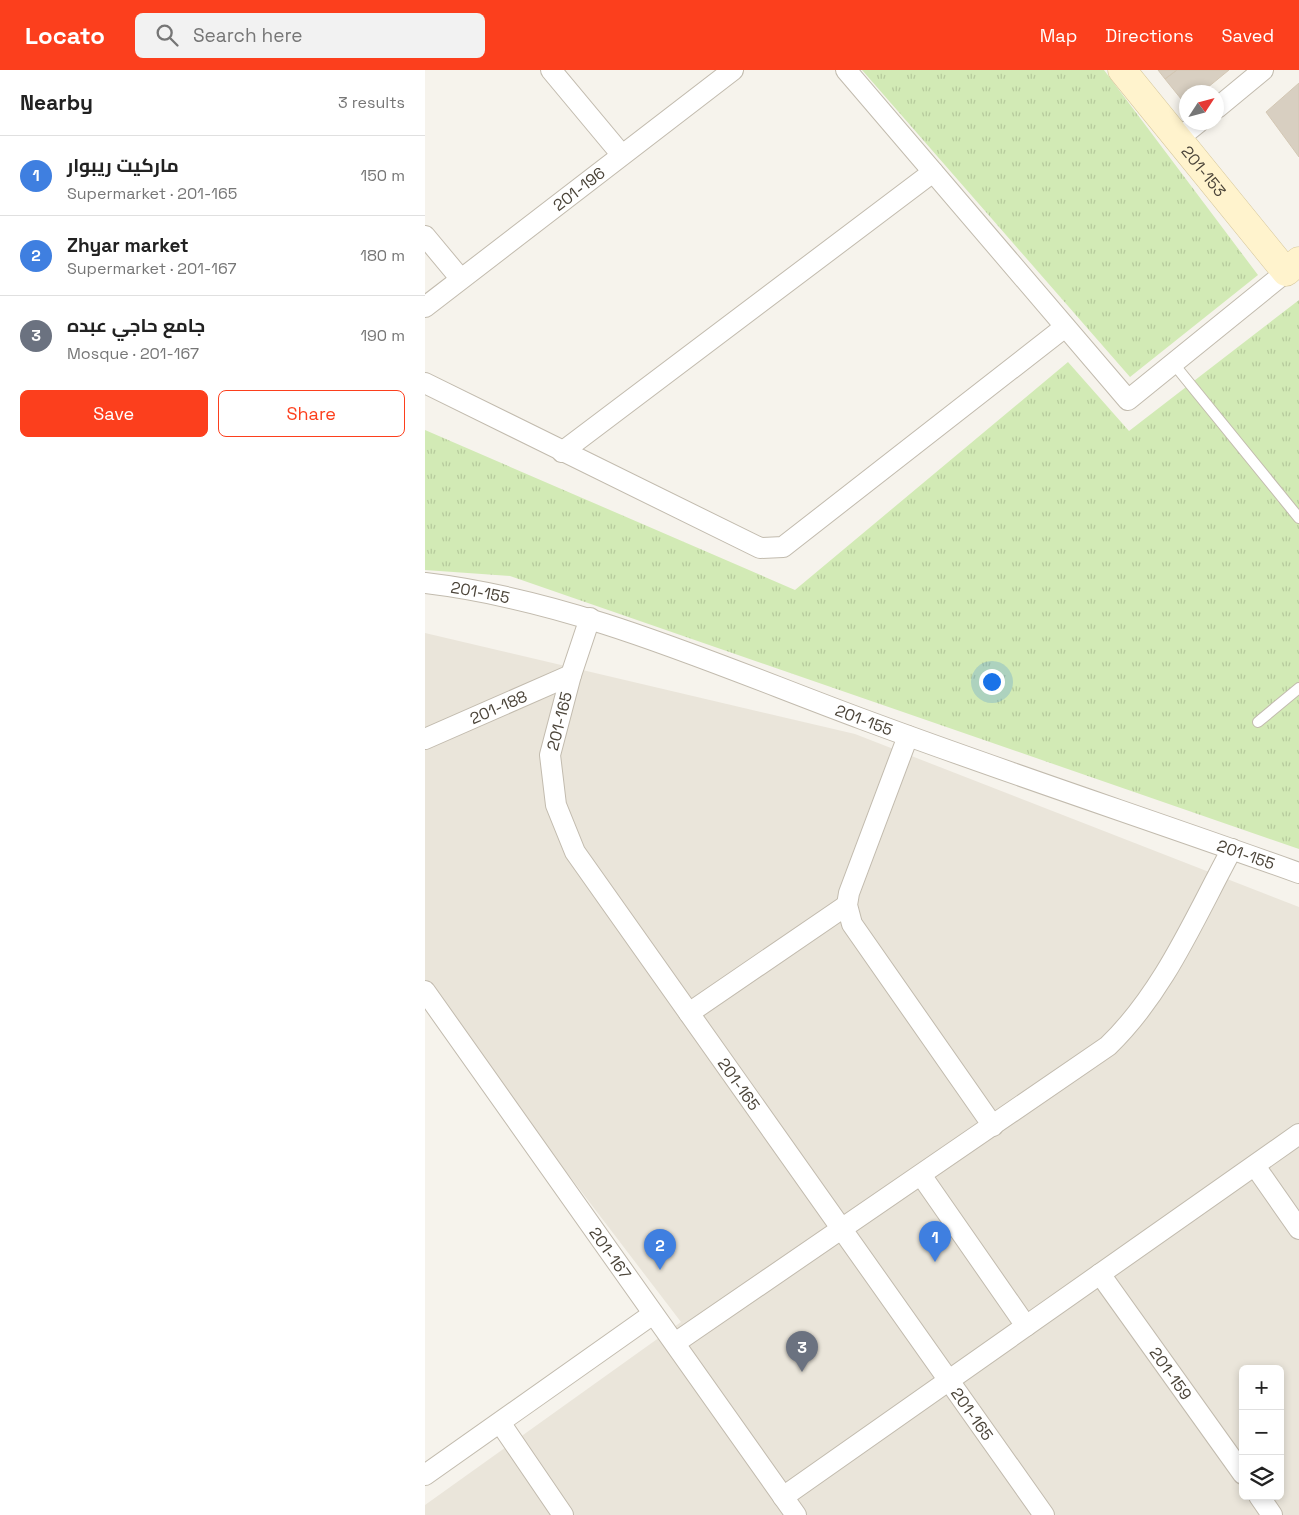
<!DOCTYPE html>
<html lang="en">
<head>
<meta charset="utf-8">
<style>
  :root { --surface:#fff; --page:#f2f2f2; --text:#222; --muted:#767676; --line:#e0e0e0; --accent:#fc3f1d }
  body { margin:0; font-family:"Space Grotesk",Cairo,sans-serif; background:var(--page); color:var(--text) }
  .controls { position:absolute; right:15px; bottom:15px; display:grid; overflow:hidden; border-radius:8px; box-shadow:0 2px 8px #0003 }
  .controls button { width:45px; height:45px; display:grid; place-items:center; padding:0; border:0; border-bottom:1px solid var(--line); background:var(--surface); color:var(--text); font:25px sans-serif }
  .compass { position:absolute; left:754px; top:15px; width:45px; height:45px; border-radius:50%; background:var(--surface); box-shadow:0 2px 8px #0003; rotate:54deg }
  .you { position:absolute; left:566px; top:611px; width:18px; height:18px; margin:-12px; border:4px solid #fff; border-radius:50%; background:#1a73e8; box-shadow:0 0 0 8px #1a73e833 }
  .badge { display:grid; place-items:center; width:32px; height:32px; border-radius:50%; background:var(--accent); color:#fff; font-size:16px; font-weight:700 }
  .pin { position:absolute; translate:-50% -41px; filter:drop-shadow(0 1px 2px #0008) }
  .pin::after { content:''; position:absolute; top:26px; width:18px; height:15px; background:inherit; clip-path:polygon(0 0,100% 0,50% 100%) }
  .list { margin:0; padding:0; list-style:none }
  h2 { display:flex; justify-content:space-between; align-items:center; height:65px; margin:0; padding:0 20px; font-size:21px }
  h2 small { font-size:16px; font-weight:400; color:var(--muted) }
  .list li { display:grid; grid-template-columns:32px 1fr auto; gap:15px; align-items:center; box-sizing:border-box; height:80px; padding:0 20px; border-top:1px solid var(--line) }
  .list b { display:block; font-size:19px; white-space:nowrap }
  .list p { margin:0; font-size:16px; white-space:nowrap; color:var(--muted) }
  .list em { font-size:16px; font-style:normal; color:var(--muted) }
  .actions { display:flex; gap:10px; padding:15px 20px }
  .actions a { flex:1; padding:11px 0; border:1px solid var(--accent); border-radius:8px; text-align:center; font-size:18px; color:var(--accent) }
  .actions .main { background:var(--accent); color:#fff }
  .icon { flex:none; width:28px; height:28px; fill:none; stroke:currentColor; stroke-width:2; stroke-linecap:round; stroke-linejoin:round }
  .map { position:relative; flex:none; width:874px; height:1445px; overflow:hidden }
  header { display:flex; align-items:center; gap:30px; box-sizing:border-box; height:70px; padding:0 25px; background:var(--accent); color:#fff }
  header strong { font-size:24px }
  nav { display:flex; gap:28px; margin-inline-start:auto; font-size:18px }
  .search { width:350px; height:45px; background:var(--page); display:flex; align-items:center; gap:12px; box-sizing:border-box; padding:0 18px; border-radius:8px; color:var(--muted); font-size:19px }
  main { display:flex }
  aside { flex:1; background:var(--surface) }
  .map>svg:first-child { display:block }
</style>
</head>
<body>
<header>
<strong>Locato</strong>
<div class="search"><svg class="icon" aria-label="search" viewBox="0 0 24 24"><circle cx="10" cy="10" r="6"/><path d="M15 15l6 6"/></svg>Search here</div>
<nav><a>Map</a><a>Directions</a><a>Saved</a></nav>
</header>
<main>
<aside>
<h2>Nearby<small>3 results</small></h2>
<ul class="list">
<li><span class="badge" style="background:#3f7fe0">1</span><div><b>ماركيت ريبوار</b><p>Supermarket · 201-165</p></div><em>150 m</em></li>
<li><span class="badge" style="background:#3f7fe0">2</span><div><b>Zhyar market</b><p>Supermarket · 201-167</p></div><em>180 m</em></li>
<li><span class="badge" style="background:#6b7280">3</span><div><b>جامع حاجي عبده</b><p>Mosque · 201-167</p></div><em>190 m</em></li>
</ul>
<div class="actions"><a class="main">Save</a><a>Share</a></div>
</aside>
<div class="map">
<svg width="874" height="1445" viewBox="0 0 874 1445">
  <defs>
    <pattern id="grass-tufts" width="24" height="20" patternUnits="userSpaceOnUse" patternTransform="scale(1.25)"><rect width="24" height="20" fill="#d2eab5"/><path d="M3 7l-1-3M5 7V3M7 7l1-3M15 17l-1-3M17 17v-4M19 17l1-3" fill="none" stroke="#b6ca9c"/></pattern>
  </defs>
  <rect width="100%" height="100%" fill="#f6f3ec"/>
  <path fill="#eae5da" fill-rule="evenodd" d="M 0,563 L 430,664 L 874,837 L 874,1445 L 0,1445 L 0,1435 L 256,1252 L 0,917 ZM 818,1299 L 855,1299 L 855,1426 L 818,1426 Z"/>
  <path fill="url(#grass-tufts)" d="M 437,0 L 679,0 L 833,205 L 705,307 Z
    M 874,230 L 874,779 L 85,506 L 0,500 L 0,360 L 370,520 L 643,292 L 704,361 Z"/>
  <path fill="#d8cfc1" stroke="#d3c7b4" d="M 733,0 L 752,0 L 740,9 Z
    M 752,0 L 804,0 L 777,22 L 762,22 L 761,35 L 740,9 Z
    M 874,13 L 874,87 L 841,42 Z"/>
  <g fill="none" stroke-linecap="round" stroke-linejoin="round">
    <defs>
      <path id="lane" d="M 748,293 L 874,448
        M 833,652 L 874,618"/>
      <g id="street">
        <path d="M 126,0 L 196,84"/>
        <path d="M 421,0 L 703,330 L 861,202"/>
        <path d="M 792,38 L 838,0"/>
        <path d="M 753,69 L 774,52"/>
        <path d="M 0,166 L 35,208"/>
        <path id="s1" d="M 0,237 L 308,0"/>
        <path d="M 0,313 L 335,478 L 358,477 L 640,257"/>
        <path d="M 137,382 L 508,102"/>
        <path id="s2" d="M 0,513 C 152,531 294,596 437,649 C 582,703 729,751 874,803"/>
        <path id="s3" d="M 165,548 L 146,605 L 125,685 L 131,735 L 150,782 L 619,1445"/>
        <path d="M 483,666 L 424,823 L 422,835 L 427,854 L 568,1056"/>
        <path id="s4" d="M 0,669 L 146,605"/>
        <path id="s5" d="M 0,921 L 371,1445"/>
        <path d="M 264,943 L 422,835"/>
        <path d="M 830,1096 L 874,1159"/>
        <path d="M 496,1105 L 601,1256"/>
        <path id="s6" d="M 675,1204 L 818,1404"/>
        <path d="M 250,1273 L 683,976 C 739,922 770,847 807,779"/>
        <path d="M 76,1354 L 138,1445"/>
        <path d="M 0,1405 L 228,1244"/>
        <path d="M 834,1426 L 847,1445"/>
        <path d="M 358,1427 L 874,1064"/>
      </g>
      <g id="secondary">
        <path id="s7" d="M 697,0 L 861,202 L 874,191"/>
      </g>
    </defs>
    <use href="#lane" stroke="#c2bbae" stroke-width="12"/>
    <use href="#street" stroke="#c2bbae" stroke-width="22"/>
    <use href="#secondary" stroke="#d6c79b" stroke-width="29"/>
    <use href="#lane" stroke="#fff" stroke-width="10"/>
    <use href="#street" stroke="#fff" stroke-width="20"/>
    <use href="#secondary" stroke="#fff3cd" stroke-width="28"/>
  </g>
  <g text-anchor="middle" stroke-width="4.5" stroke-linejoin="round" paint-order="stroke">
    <g font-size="16" fill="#4b4439" stroke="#fff">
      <text dy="6" stroke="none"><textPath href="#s7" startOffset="130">201-153</textPath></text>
      <text dy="6" stroke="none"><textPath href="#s1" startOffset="194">201-196</textPath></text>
      <text dy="6" stroke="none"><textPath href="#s2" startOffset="56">201-155</textPath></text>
      <text dy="6" stroke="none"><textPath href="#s4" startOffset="80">201-188</textPath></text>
      <text dy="6" stroke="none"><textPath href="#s2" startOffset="461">201-155</textPath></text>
      <text transform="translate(134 651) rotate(-76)" y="6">201-165</text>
      <text dy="6" stroke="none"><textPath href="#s2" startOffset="866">201-155</textPath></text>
      <text dy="6" stroke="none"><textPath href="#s3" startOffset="528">201-165</textPath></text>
      <text dy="6" stroke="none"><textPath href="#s5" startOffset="321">201-167</textPath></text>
      <text dy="6" stroke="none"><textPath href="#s6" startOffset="122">201-159</textPath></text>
      <text dy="6" stroke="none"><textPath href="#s3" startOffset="932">201-165</textPath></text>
    </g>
  </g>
</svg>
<div class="controls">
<button>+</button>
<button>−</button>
<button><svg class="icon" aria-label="layers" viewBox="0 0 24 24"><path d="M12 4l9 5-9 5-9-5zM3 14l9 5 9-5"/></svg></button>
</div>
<svg class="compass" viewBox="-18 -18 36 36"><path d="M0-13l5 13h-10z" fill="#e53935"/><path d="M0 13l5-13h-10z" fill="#767676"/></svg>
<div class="you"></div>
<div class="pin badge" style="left:510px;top:1192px;background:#3f7fe0">1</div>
<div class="pin badge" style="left:235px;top:1200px;background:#3f7fe0">2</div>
<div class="pin badge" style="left:377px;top:1302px;background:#6b7280">3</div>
</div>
</main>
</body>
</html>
